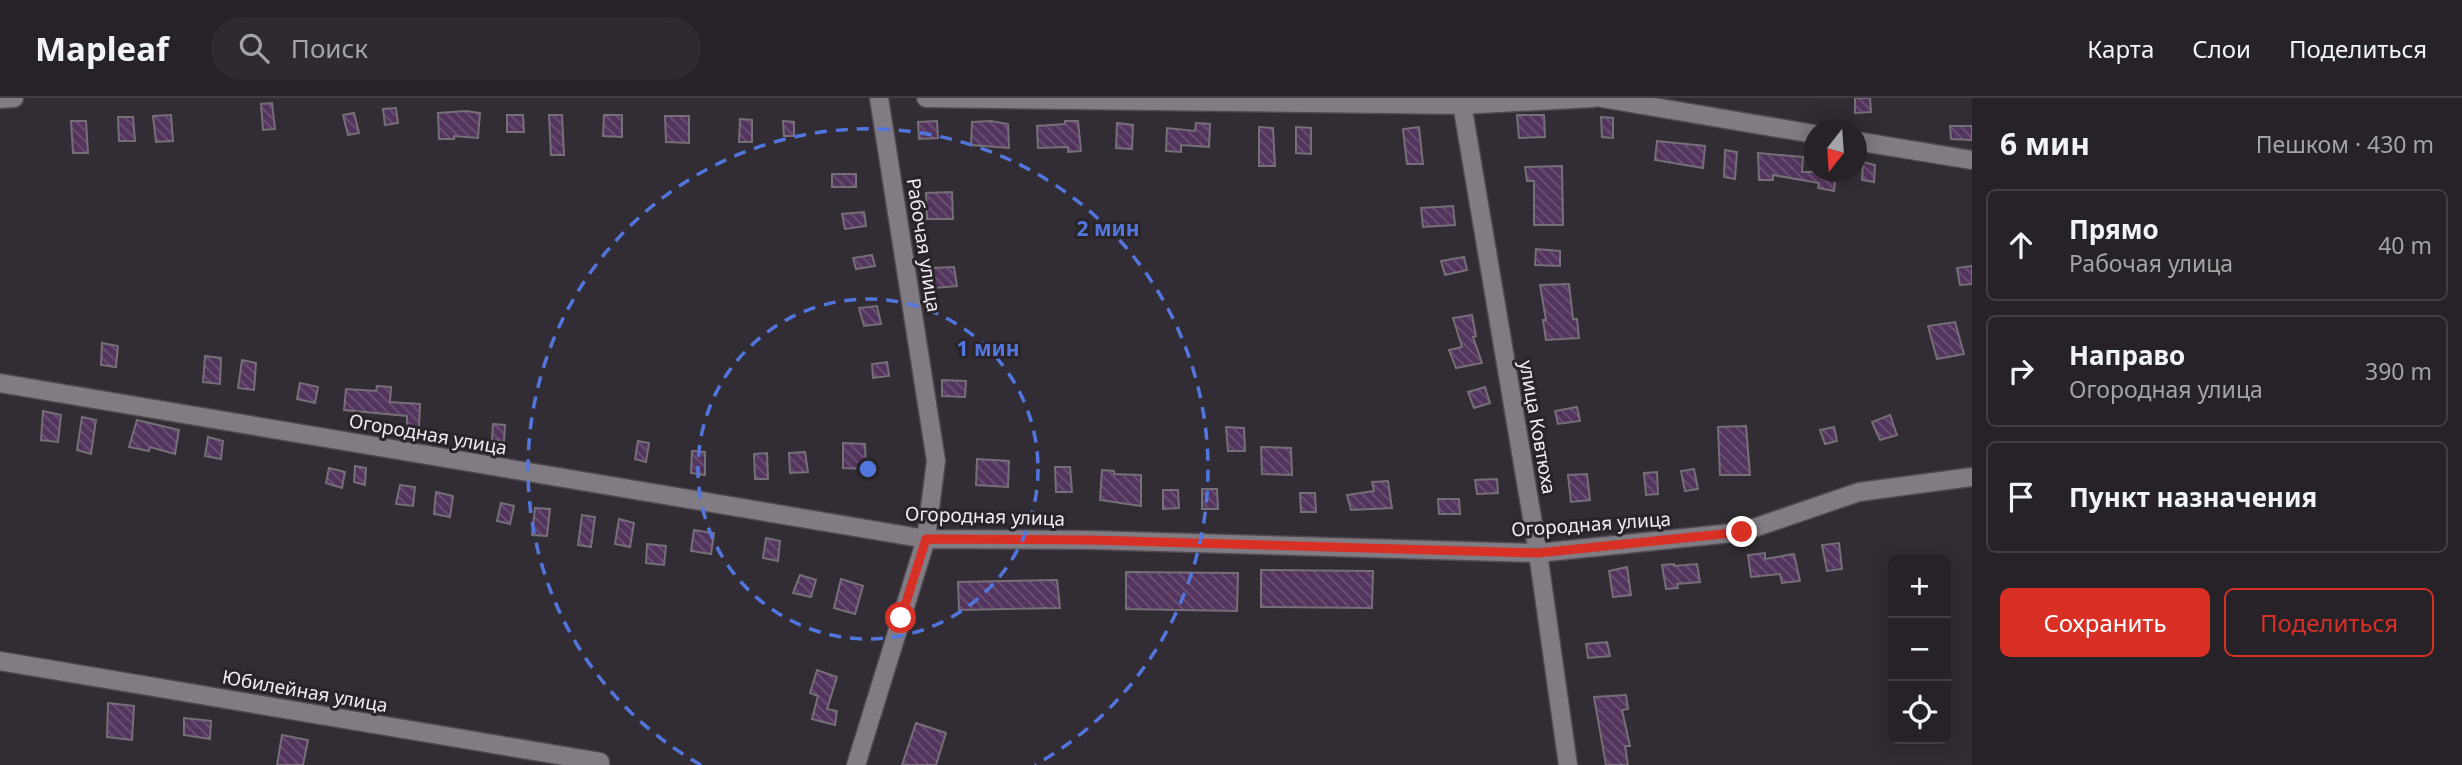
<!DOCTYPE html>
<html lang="ru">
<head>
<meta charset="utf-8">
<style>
  :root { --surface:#262227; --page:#2e2a2f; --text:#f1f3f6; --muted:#a4a4a7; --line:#423f44; --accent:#d93025 }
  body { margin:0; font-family:"Noto Sans",sans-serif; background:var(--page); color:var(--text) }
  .controls { position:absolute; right:21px; bottom:21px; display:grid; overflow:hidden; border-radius:10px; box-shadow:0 4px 18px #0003 }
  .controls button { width:63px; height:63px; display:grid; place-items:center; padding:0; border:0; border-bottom:2px solid var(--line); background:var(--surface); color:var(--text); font:35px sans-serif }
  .compass { position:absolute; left:1804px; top:21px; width:63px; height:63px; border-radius:50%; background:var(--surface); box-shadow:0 4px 18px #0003; rotate:197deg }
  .stop { position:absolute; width:21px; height:21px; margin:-16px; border:5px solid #d93025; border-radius:50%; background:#fff }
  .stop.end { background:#d93025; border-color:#fff; box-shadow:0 2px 7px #0008 }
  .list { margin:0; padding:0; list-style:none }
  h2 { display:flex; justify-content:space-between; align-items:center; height:91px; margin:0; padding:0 28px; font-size:30px }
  h2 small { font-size:23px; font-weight:400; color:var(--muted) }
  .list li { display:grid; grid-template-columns:46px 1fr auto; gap:21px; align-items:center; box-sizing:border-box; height:112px; margin:0 14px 14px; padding:0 14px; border:2px solid var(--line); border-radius:10px }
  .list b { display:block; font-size:26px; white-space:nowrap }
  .list p { margin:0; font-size:23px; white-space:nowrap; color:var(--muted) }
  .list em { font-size:23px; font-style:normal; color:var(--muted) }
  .actions { display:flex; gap:14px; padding:21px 28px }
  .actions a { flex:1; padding:16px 0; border:2px solid var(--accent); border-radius:10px; text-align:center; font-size:24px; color:var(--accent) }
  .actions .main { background:var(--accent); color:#fff }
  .icon { flex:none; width:38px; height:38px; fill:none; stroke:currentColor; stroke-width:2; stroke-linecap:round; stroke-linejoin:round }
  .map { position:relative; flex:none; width:1972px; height:667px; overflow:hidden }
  header { display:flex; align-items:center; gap:42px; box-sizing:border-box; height:98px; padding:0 35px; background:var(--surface); border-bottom:2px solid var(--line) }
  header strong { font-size:33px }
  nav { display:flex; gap:38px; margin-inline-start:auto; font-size:24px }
  .search { width:490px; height:63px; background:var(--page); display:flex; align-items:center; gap:18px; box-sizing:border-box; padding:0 24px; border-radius:38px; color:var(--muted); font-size:26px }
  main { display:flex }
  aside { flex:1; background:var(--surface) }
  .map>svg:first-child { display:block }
</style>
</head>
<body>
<header>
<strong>Mapleaf</strong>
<div class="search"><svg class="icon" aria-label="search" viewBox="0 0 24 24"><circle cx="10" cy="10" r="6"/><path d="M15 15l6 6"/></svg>Поиск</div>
<nav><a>Карта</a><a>Слои</a><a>Поделиться</a></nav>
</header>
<main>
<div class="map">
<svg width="1972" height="667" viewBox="0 0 1972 667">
  <defs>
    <pattern id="building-back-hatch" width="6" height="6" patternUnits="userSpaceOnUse" patternTransform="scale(1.75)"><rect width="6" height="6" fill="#53345d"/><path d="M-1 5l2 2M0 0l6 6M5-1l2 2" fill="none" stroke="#6c5275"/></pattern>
  </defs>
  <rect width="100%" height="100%" fill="#322d34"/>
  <path fill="url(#building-back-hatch)" stroke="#756f77" stroke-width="2" d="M 1855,0 L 1870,0 L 1871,14 L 1855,15 Z
    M 272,5 L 275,31 L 263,32 L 261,6 Z
    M 396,10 L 398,25 L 385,27 L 383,11 Z
    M 466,13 L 480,15 L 478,40 L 454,38 L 454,41 L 439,41 L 438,15 Z
    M 354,15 L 359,35 L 348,37 L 343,17 Z
    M 171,17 L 173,43 L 156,44 L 153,18 Z
    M 507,17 L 523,17 L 524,34 L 507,34 Z
    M 549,17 L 562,17 L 564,57 L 551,57 Z
    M 604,17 L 622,17 L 622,39 L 603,38 Z
    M 1517,17 L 1544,17 L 1545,39 L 1519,40 Z
    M 665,18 L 689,18 L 689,45 L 666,44 Z
    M 118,19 L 133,19 L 135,43 L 119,43 Z
    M 1601,19 L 1613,20 L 1613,40 L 1602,39 Z
    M 740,21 L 752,22 L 752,44 L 739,44 Z
    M 71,23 L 86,23 L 88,55 L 73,55 Z
    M 783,23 L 794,24 L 794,38 L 784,38 Z
    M 937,23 L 938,40 L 919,41 L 918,24 Z
    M 991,23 L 1008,26 L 1009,50 L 971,47 L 972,24 Z
    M 1065,23 L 1078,23 L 1081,53 L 1068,54 L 1068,49 L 1038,50 L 1037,28 L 1065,26 Z
    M 1117,25 L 1133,27 L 1132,51 L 1116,50 Z
    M 1196,25 L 1210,26 L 1209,49 L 1181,47 L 1181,54 L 1166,53 L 1167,30 L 1195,33 Z
    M 1950,28 L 1972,28 L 1972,42 L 1951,41 Z
    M 1259,29 L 1273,30 L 1275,68 L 1259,68 Z
    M 1296,29 L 1311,30 L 1311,56 L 1296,55 Z
    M 1419,29 L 1423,66 L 1407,66 L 1403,31 Z
    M 1657,43 L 1705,48 L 1703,70 L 1655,62 Z
    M 1725,52 L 1737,54 L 1735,81 L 1724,79 Z
    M 1758,55 L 1803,59 L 1802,74 L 1836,74 L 1834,93 L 1818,90 L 1819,85 L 1773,77 L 1773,82 L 1759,82 Z
    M 1863,64 L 1875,67 L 1874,84 L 1862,82 Z
    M 1562,68 L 1563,127 L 1534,127 L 1534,83 L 1527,83 L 1525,69 Z
    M 832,76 L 856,76 L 856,89 L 832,89 Z
    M 952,94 L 953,121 L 927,121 L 926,95 Z
    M 1453,108 L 1455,127 L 1423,129 L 1421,110 Z
    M 864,114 L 866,128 L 845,131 L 842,116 Z
    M 1536,151 L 1560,153 L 1560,168 L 1535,167 Z
    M 872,157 L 875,168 L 856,171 L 853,160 Z
    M 1464,159 L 1467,172 L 1445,177 L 1441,163 Z
    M 1972,168 L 1972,186 L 1960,187 L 1957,170 Z
    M 954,169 L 957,188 L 934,190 L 931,170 Z
    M 1569,186 L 1573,221 L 1577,221 L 1579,240 L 1546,242 L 1543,222 L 1546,222 L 1540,187 Z
    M 877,208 L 881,226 L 864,228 L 859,210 Z
    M 1472,217 L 1476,238 L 1473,239 L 1482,265 L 1456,270 L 1449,252 L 1462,249 L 1453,220 Z
    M 1955,224 L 1964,256 L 1937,261 L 1928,228 Z
    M 102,245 L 118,248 L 116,269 L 101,267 Z
    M 205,258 L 221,260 L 220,286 L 203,284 Z
    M 242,262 L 256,265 L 254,292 L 238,290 Z
    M 887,264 L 889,278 L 873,280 L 872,266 Z
    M 942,282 L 966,283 L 965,299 L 942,298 Z
    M 300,285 L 318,289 L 315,305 L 297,301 Z
    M 377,288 L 391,289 L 390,304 L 420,306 L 419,329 L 407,328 L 407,318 L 344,312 L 346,291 L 376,293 Z
    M 1485,289 L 1490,305 L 1474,310 L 1468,294 Z
    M 1577,309 L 1580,323 L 1558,326 L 1555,313 Z
    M 43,313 L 61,317 L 58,344 L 41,342 Z
    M 1890,317 L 1897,337 L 1880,342 L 1872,324 Z
    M 82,319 L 96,322 L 91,356 L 77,352 Z
    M 137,322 L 179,332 L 175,356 L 150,349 L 149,353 L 129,349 Z
    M 493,326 L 505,327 L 504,343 L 492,342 Z
    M 1746,328 L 1750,377 L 1720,377 L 1718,329 Z
    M 1226,329 L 1244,330 L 1245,353 L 1228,353 Z
    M 1834,329 L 1837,343 L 1825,346 L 1820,332 Z
    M 208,339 L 223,343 L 221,361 L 205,358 Z
    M 638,343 L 649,345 L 646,364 L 635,361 Z
    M 843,345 L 865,346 L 866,371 L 843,370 Z
    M 1261,349 L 1291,350 L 1292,377 L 1262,376 Z
    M 692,353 L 705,354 L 705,377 L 691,375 Z
    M 805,354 L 808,374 L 790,375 L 789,355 Z
    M 767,355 L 768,381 L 755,381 L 754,356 Z
    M 977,361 L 1009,363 L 1008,389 L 976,387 Z
    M 355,368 L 366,370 L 365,387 L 354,384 Z
    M 1055,369 L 1070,369 L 1072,394 L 1056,394 Z
    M 329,370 L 345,374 L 342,390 L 326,385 Z
    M 1694,371 L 1698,391 L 1685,393 L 1681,373 Z
    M 1102,372 L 1114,373 L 1114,376 L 1141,377 L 1141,408 L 1100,402 Z
    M 1657,374 L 1658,396 L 1646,397 L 1644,375 Z
    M 1587,376 L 1590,402 L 1571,404 L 1568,377 Z
    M 1497,381 L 1498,395 L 1477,396 L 1475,382 Z
    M 1388,383 L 1392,410 L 1351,412 L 1347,397 L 1374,393 L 1372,384 Z
    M 400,387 L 415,389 L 413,408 L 396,406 Z
    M 1202,391 L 1217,391 L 1218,411 L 1202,411 Z
    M 1163,392 L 1178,392 L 1179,410 L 1163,411 Z
    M 436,394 L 453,398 L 450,419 L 434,416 Z
    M 1300,395 L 1315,395 L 1316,414 L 1301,414 Z
    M 1438,401 L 1459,401 L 1460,416 L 1439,416 Z
    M 501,405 L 514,408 L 510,426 L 497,423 Z
    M 535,410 L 550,411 L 547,438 L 532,437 Z
    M 582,417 L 595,419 L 591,449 L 578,447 Z
    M 619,421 L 634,425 L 630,449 L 615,446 Z
    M 694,432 L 714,435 L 711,456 L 691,453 Z
    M 766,440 L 780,443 L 778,463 L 763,460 Z
    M 1839,445 L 1842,471 L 1827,473 L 1822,447 Z
    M 647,446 L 666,448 L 664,467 L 646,465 Z
    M 1765,455 L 1765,461 L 1794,456 L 1800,483 L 1782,485 L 1780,476 L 1751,479 L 1748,457 Z
    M 1674,466 L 1674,468 L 1697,466 L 1700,484 L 1677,486 L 1678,490 L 1666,491 L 1662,467 Z
    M 1627,469 L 1631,497 L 1613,499 L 1609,473 Z
    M 1261,472 L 1373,473 L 1372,510 L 1261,509 Z
    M 1126,474 L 1238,475 L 1237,513 L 1126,511 Z
    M 800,477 L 816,482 L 811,499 L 793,495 Z
    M 841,481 L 863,488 L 855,516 L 834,510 Z
    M 1057,482 L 1060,510 L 959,512 L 958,484 Z
    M 1607,544 L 1610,558 L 1588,560 L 1586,546 Z
    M 817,572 L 837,579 L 827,611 L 837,613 L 835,627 L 812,621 L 818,598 L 810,595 Z
    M 1626,597 L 1628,611 L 1622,612 L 1630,648 L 1625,648 L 1628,667 L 1606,667 L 1594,599 Z
    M 108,605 L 134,608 L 132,642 L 107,639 Z
    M 184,620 L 211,623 L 210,641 L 184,637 Z
    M 916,625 L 946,635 L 936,667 L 902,667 Z
    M 282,637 L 308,642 L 303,667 L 277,667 Z"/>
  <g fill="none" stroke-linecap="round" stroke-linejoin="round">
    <defs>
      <path id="minor" d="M 926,0 L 1462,7 L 1594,0
        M 1461,0 L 1538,455 L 1568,667
        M 1601,0 L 1814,36
        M 0,1 L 14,0
        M 1856,43 L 1972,62
        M 0,285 L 926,441 L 1090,442 L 1538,455 L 1742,434 L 1859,394 L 1972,379
        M 0,563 L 600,664 L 600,667
        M 856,667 L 926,441 L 936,363 L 879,0"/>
    </defs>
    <use href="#minor" stroke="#4d494f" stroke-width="21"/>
    <use href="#minor" stroke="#817b83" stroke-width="18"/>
  </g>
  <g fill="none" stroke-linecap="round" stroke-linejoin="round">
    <path stroke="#d93025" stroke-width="9" d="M 901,520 L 926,441 L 1090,442 L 1538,455 L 1742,434"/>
  </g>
  <g fill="none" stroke="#5276de" stroke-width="3.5" stroke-dasharray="12 9">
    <circle cx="868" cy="371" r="170"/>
    <path d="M701 667A340 340 0 1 1 1035 667"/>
  </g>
  <g text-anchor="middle" stroke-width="6" stroke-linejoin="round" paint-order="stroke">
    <g font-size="19" fill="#f0ecf1" stroke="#28242a">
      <text transform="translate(924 147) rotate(81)" y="7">Рабочая улица</text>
      <text transform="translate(1538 329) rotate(80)" y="7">улица Ковтюха</text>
      <text transform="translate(428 336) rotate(10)" y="7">Огородная улица</text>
      <text transform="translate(985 418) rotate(2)" y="7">Огородная улица</text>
      <text transform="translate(1591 426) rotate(-4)" y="7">Огородная улица</text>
      <text transform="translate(305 593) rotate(10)" y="7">Юбилейная улица</text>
    </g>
  </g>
  <circle cx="868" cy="371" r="10" fill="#5276de" stroke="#28242a" stroke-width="3.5"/>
  <g font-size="21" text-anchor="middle" font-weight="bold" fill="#5276de" stroke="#28242a" stroke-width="6" stroke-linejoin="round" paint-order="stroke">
    <text x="1108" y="138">2 мин</text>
    <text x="988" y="258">1 мин</text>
  </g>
</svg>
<div class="controls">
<button>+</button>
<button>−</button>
<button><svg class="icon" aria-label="locate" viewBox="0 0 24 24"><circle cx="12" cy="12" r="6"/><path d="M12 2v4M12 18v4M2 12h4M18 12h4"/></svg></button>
</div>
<svg class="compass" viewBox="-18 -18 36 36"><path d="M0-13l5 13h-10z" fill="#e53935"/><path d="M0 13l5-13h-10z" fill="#a4a4a7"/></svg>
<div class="stop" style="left:901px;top:520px"></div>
<div class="stop end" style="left:1742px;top:434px"></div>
</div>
<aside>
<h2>6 мин<small>Пешком · 430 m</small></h2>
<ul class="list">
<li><svg class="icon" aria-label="ahead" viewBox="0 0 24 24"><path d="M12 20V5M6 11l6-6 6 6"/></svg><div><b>Прямо</b><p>Рабочая улица</p></div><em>40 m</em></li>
<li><svg class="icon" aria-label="right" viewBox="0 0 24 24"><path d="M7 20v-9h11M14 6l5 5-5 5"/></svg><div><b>Направо</b><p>Огородная улица</p></div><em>390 m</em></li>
<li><svg class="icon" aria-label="arrive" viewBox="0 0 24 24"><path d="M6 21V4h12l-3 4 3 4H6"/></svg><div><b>Пункт назначения</b></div></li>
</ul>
<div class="actions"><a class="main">Сохранить</a><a>Поделиться</a></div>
</aside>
</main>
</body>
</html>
